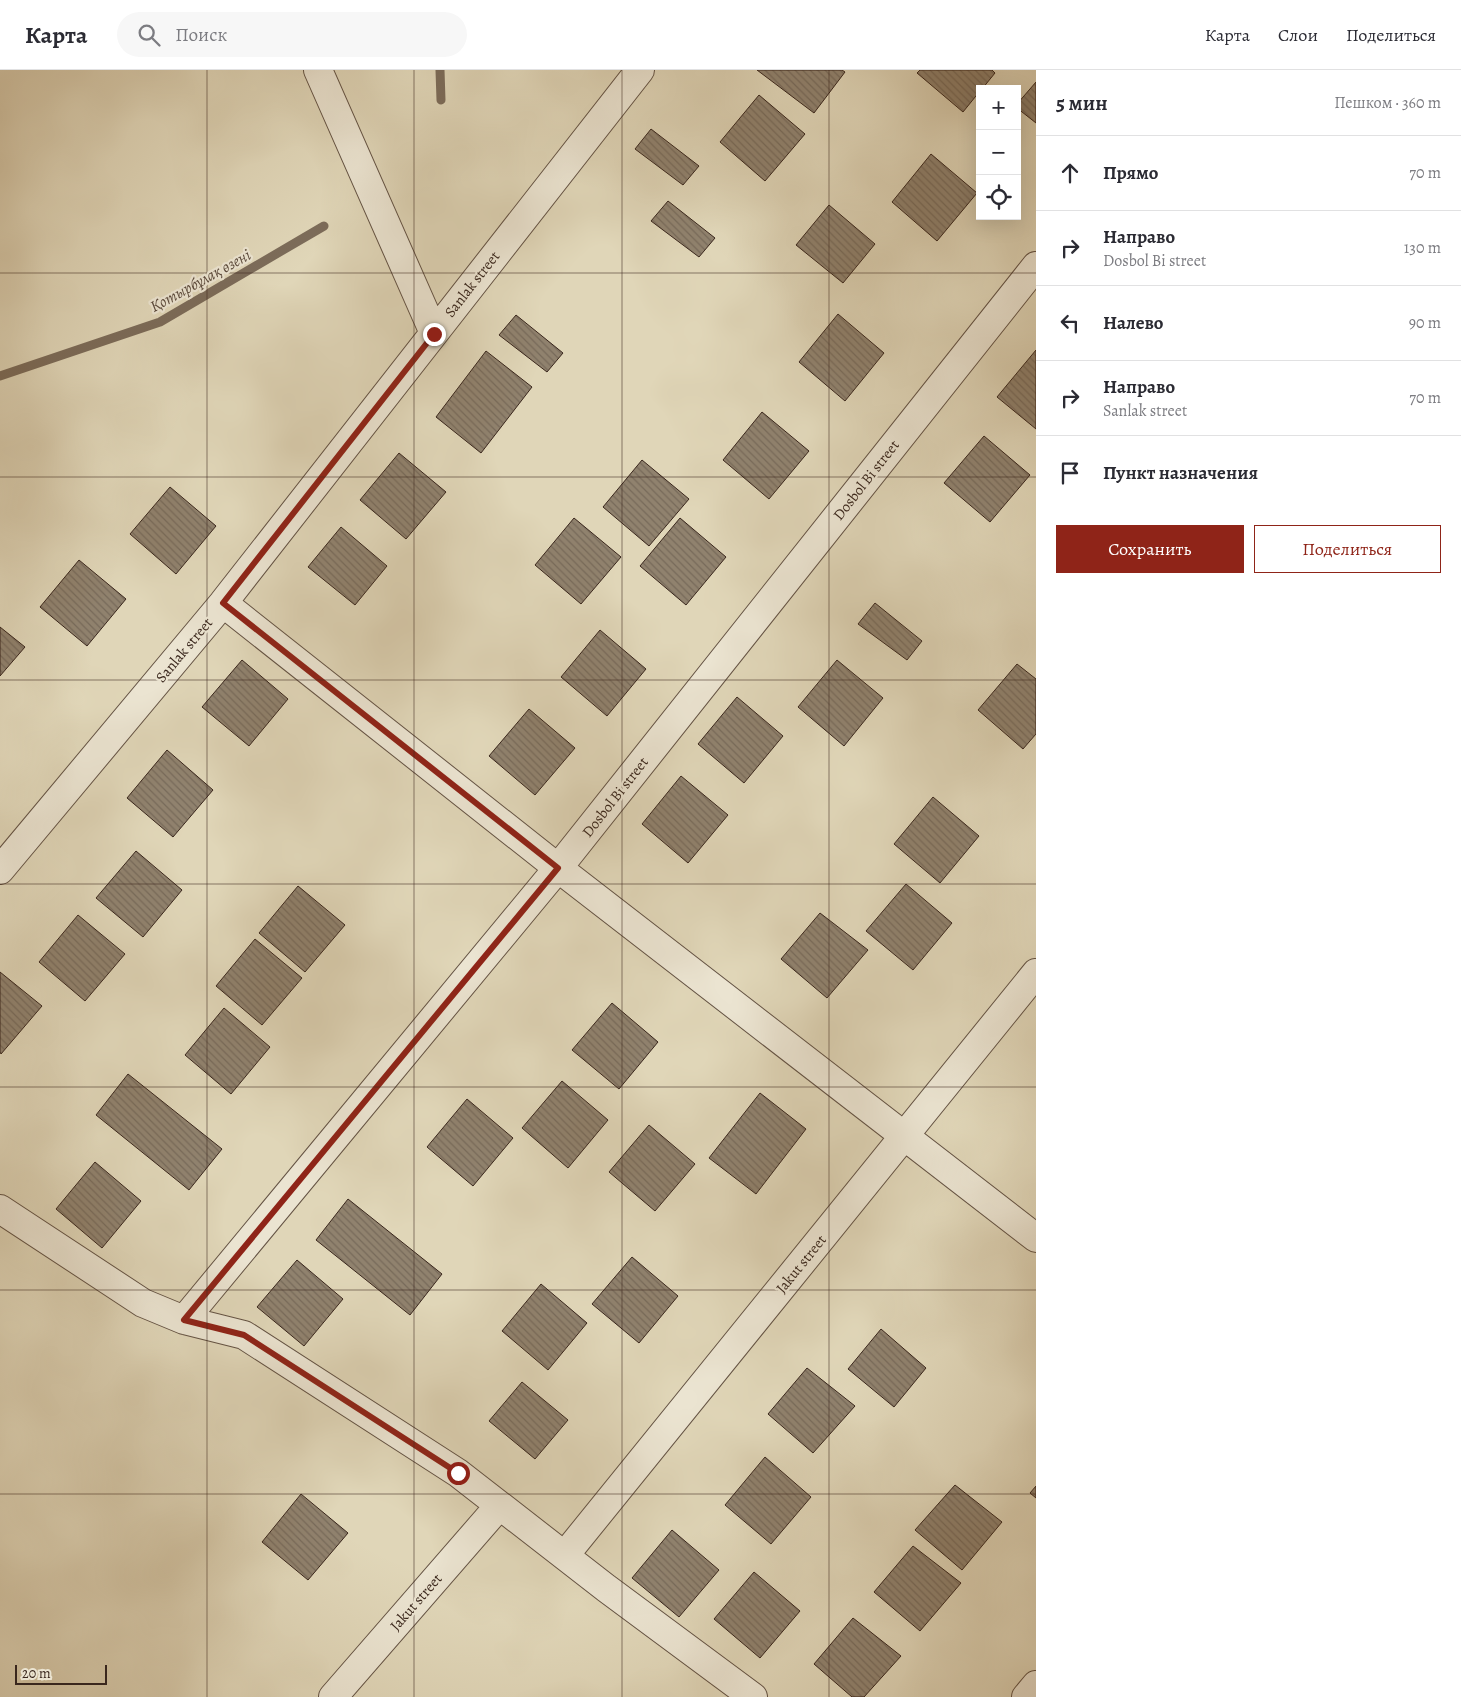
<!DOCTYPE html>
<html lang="ru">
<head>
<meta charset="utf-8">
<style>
  :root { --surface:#fff; --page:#f7f7f7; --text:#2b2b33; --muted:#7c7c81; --line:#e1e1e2; --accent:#8f2418 }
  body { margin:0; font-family:Alegreya,serif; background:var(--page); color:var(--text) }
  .controls { position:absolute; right:15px; top:15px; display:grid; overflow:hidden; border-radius:0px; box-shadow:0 5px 20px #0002 }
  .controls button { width:45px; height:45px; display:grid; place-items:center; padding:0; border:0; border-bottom:1px solid var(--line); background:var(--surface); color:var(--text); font:25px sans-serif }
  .scale { position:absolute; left:15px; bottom:12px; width:92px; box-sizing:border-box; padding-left:5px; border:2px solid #3a271d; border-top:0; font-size:14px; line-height:18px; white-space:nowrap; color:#3a271d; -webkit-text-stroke:4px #ebe4d1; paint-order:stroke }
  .stop { position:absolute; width:15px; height:15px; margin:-11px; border:4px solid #8f2418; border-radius:50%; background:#fff }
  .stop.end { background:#8f2418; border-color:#fff; box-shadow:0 1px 5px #0008 }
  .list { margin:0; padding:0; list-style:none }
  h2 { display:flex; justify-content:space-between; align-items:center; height:65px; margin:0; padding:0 20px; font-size:21px }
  h2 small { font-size:16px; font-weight:400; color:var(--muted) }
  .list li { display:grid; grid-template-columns:32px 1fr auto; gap:15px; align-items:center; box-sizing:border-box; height:75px; padding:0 20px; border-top:1px solid var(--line) }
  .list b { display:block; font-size:19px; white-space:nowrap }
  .list p { margin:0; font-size:16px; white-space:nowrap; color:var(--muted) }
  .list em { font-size:16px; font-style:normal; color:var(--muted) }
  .actions { display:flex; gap:10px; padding:15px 20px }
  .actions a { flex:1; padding:11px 0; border:1px solid var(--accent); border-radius:0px; text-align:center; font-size:18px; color:var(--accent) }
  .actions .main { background:var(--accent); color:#fff }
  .icon { flex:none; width:28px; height:28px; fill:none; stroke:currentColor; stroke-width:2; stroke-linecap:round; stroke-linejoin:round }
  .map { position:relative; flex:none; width:1036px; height:1627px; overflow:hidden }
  header { display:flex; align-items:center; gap:30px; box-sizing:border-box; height:70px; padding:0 25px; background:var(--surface); border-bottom:1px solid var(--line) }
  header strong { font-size:24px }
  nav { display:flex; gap:28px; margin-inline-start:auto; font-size:18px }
  .search { width:350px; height:45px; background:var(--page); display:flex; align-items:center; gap:12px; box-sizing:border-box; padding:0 18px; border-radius:28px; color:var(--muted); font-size:19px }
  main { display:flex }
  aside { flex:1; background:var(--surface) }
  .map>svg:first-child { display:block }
</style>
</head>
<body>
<header>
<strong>Карта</strong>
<div class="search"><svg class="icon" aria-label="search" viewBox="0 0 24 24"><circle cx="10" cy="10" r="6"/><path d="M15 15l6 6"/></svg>Поиск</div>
<nav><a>Карта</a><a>Слои</a><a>Поделиться</a></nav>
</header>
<main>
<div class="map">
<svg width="1036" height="1627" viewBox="0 0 1036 1627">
  <defs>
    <pattern id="building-back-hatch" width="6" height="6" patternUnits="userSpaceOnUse" patternTransform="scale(1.25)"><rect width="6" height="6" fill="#90826e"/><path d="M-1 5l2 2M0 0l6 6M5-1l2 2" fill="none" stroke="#776a5a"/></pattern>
  </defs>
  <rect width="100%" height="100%" fill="#e0d6b8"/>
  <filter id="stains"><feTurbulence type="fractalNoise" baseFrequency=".004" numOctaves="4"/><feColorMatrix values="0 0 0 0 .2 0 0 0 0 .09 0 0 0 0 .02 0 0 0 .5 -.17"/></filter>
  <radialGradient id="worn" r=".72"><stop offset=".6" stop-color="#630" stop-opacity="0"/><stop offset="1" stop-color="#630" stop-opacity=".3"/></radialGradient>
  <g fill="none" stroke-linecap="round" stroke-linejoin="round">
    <path stroke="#7c6c5a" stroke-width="9" d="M 440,0 L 441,30
      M 0,306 L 160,252 L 324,156"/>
  </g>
  <path fill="url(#building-back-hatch)" stroke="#3a271d" d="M 757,0 L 842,0 L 845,2 L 814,43 Z
    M 920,0 L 992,0 L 995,3 L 982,19 L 980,19 L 980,21 L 963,42 L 917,3 Z
    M 1036,12 L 1036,53 L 1017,38 L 1017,34 Z
    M 759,25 L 805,64 L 765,111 L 720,72 Z
    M 651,59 L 699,96 L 683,115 L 635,79 Z
    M 931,84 L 977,123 L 937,171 L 892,132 Z
    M 668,131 L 715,168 L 699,187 L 651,151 Z
    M 829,135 L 875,174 L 843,213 L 796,175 Z
    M 838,244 L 884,283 L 845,331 L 799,292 Z
    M 516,245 L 563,283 L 547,302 L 499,265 Z
    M 1036,280 L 1036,359 L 997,327 Z
    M 486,281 L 532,317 L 481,383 L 436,347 Z
    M 762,342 L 809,381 L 769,429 L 723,390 Z
    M 984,366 L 1030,405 L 990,452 L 944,413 Z
    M 399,383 L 446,422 L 406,469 L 360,430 Z
    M 642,390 L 689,429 L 649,476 L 603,437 Z
    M 170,417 L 216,456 L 176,504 L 130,464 Z
    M 574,448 L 621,487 L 581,534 L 535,495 Z
    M 680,448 L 726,487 L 686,535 L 640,496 Z
    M 341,457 L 387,496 L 355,535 L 308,497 Z
    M 79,490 L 126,529 L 87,576 L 40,537 Z
    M 875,533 L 922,571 L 907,590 L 858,554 Z
    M 0,557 L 25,577 L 0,606 Z
    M 600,560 L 646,599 L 607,646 L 561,607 Z
    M 242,590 L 288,629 L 249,676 L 202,637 Z
    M 837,590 L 883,628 L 844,676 L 798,637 Z
    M 1017,594 L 1036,609 L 1036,664 L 1023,679 L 978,640 Z
    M 737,627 L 783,666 L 744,713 L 698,674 Z
    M 529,639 L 575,678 L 535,725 L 489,686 Z
    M 167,680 L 213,720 L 173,767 L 127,728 Z
    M 681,706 L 728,745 L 688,793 L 642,754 Z
    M 933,727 L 979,766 L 940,813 L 894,774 Z
    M 136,781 L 182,820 L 143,867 L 96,828 Z
    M 906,814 L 952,853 L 913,900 L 866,861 Z
    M 298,816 L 345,855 L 305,902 L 259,863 Z
    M 820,843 L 868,880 L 827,928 L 781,889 Z
    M 78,845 L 125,884 L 85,931 L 39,892 Z
    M 255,869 L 302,908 L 262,955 L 216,916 Z
    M 0,902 L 42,936 L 1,984 L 0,982 Z
    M 612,933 L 658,972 L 619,1019 L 572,980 Z
    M 224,938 L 270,977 L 231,1024 L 185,985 Z
    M 128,1004 L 222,1079 L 189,1120 L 96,1045 Z
    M 562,1011 L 608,1050 L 568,1098 L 522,1058 Z
    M 760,1023 L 806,1059 L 756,1124 L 709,1088 Z
    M 467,1029 L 513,1068 L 473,1116 L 427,1077 Z
    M 649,1055 L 695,1094 L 655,1141 L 609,1102 Z
    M 95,1092 L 141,1131 L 102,1178 L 56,1139 Z
    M 348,1129 L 442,1204 L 410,1245 L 316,1170 Z
    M 632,1187 L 678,1226 L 639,1273 L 592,1234 Z
    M 297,1190 L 343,1229 L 304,1276 L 257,1237 Z
    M 541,1214 L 587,1253 L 548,1300 L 502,1261 Z
    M 881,1259 L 926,1298 L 894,1337 L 848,1299 Z
    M 807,1298 L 855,1336 L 813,1383 L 768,1344 Z
    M 522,1312 L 568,1350 L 535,1389 L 489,1351 Z
    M 765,1387 L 811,1427 L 771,1474 L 725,1435 Z
    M 955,1415 L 1002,1452 L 962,1500 L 915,1460 Z
    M 1036,1416 L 1036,1428 L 1030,1423 Z
    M 301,1424 L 348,1463 L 308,1510 L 262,1472 Z
    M 672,1460 L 719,1500 L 679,1547 L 632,1508 Z
    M 913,1476 L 961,1513 L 920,1561 L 874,1522 Z
    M 754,1502 L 800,1541 L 760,1588 L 714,1549 Z
    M 853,1548 L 901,1586 L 864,1627 L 852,1627 L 814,1594 Z"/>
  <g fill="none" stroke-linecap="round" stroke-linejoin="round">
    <defs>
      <path id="minor" d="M 318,0 L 434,263
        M 223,533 L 558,798 L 1036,1168
        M 0,800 L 223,533 L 640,0
        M 0,1139 L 143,1233 L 184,1250 L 244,1265 L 458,1403 L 606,1518 L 753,1627
        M 184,1250 L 558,798 L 1036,196
        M 565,1485 L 1036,903
        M 333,1627 L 499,1436
        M 1026,1627 L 1036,1615"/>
    </defs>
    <use href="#minor" stroke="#645344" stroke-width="30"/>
    <use href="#minor" stroke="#ebe4d1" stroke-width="28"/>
  </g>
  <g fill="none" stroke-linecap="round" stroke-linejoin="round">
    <path stroke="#8f2418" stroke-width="6" d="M 434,264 L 223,533 L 558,798 L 184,1250 L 244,1265 L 458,1403"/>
  </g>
  <path fill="none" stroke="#3a271d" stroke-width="1" stroke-opacity="0.55" d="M 207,0 L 207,1627M 414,0 L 414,1627M 622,0 L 622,1627M 829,0 L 829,1627M 0,203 L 1036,203M 0,407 L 1036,407M 0,610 L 1036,610M 0,814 L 1036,814M 0,1017 L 1036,1017M 0,1220 L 1036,1220M 0,1424 L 1036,1424"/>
  <g text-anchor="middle" stroke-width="4.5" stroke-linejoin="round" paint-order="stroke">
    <g font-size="15" fill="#3a271d" stroke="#ebe4d1">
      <text transform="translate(472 214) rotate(-52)" y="5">Sanlak street</text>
      <text transform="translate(866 410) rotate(-52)" y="5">Dosbol Bi street</text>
      <text transform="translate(184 580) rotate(-50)" y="5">Sanlak street</text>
      <text transform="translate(615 727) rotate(-52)" y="5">Dosbol Bi street</text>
      <text transform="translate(801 1194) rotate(-51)" y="5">Jakut street</text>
      <text transform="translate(416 1532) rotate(-49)" y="5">Jakut street</text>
    </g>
    <g font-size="16" font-style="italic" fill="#5b4a3c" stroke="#ebe4d1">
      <text transform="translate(200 210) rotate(-29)" y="6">Қотырбұлақ өзені</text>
    </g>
  </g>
  <rect width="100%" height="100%" filter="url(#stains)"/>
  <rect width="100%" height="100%" fill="url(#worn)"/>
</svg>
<div class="controls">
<button>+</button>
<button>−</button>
<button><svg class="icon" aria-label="locate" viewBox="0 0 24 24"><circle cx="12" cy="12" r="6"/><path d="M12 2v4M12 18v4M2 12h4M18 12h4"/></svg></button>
</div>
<div class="scale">20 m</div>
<div class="stop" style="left:458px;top:1403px"></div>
<div class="stop end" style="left:434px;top:264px"></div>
</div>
<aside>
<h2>5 мин<small>Пешком · 360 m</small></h2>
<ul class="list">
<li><svg class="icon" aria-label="ahead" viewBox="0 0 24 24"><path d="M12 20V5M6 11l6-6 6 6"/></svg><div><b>Прямо</b></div><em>70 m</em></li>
<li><svg class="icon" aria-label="right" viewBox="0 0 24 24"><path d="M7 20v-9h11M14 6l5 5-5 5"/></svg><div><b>Направо</b><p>Dosbol Bi street</p></div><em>130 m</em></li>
<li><svg class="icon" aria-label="left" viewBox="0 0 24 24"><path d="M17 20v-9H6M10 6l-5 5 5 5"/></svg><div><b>Налево</b></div><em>90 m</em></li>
<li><svg class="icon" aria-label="right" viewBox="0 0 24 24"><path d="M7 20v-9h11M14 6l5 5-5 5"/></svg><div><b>Направо</b><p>Sanlak street</p></div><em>70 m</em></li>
<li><svg class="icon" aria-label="arrive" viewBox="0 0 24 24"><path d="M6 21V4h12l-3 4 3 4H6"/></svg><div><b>Пункт назначения</b></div></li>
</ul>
<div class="actions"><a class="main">Сохранить</a><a>Поделиться</a></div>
</aside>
</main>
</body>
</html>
